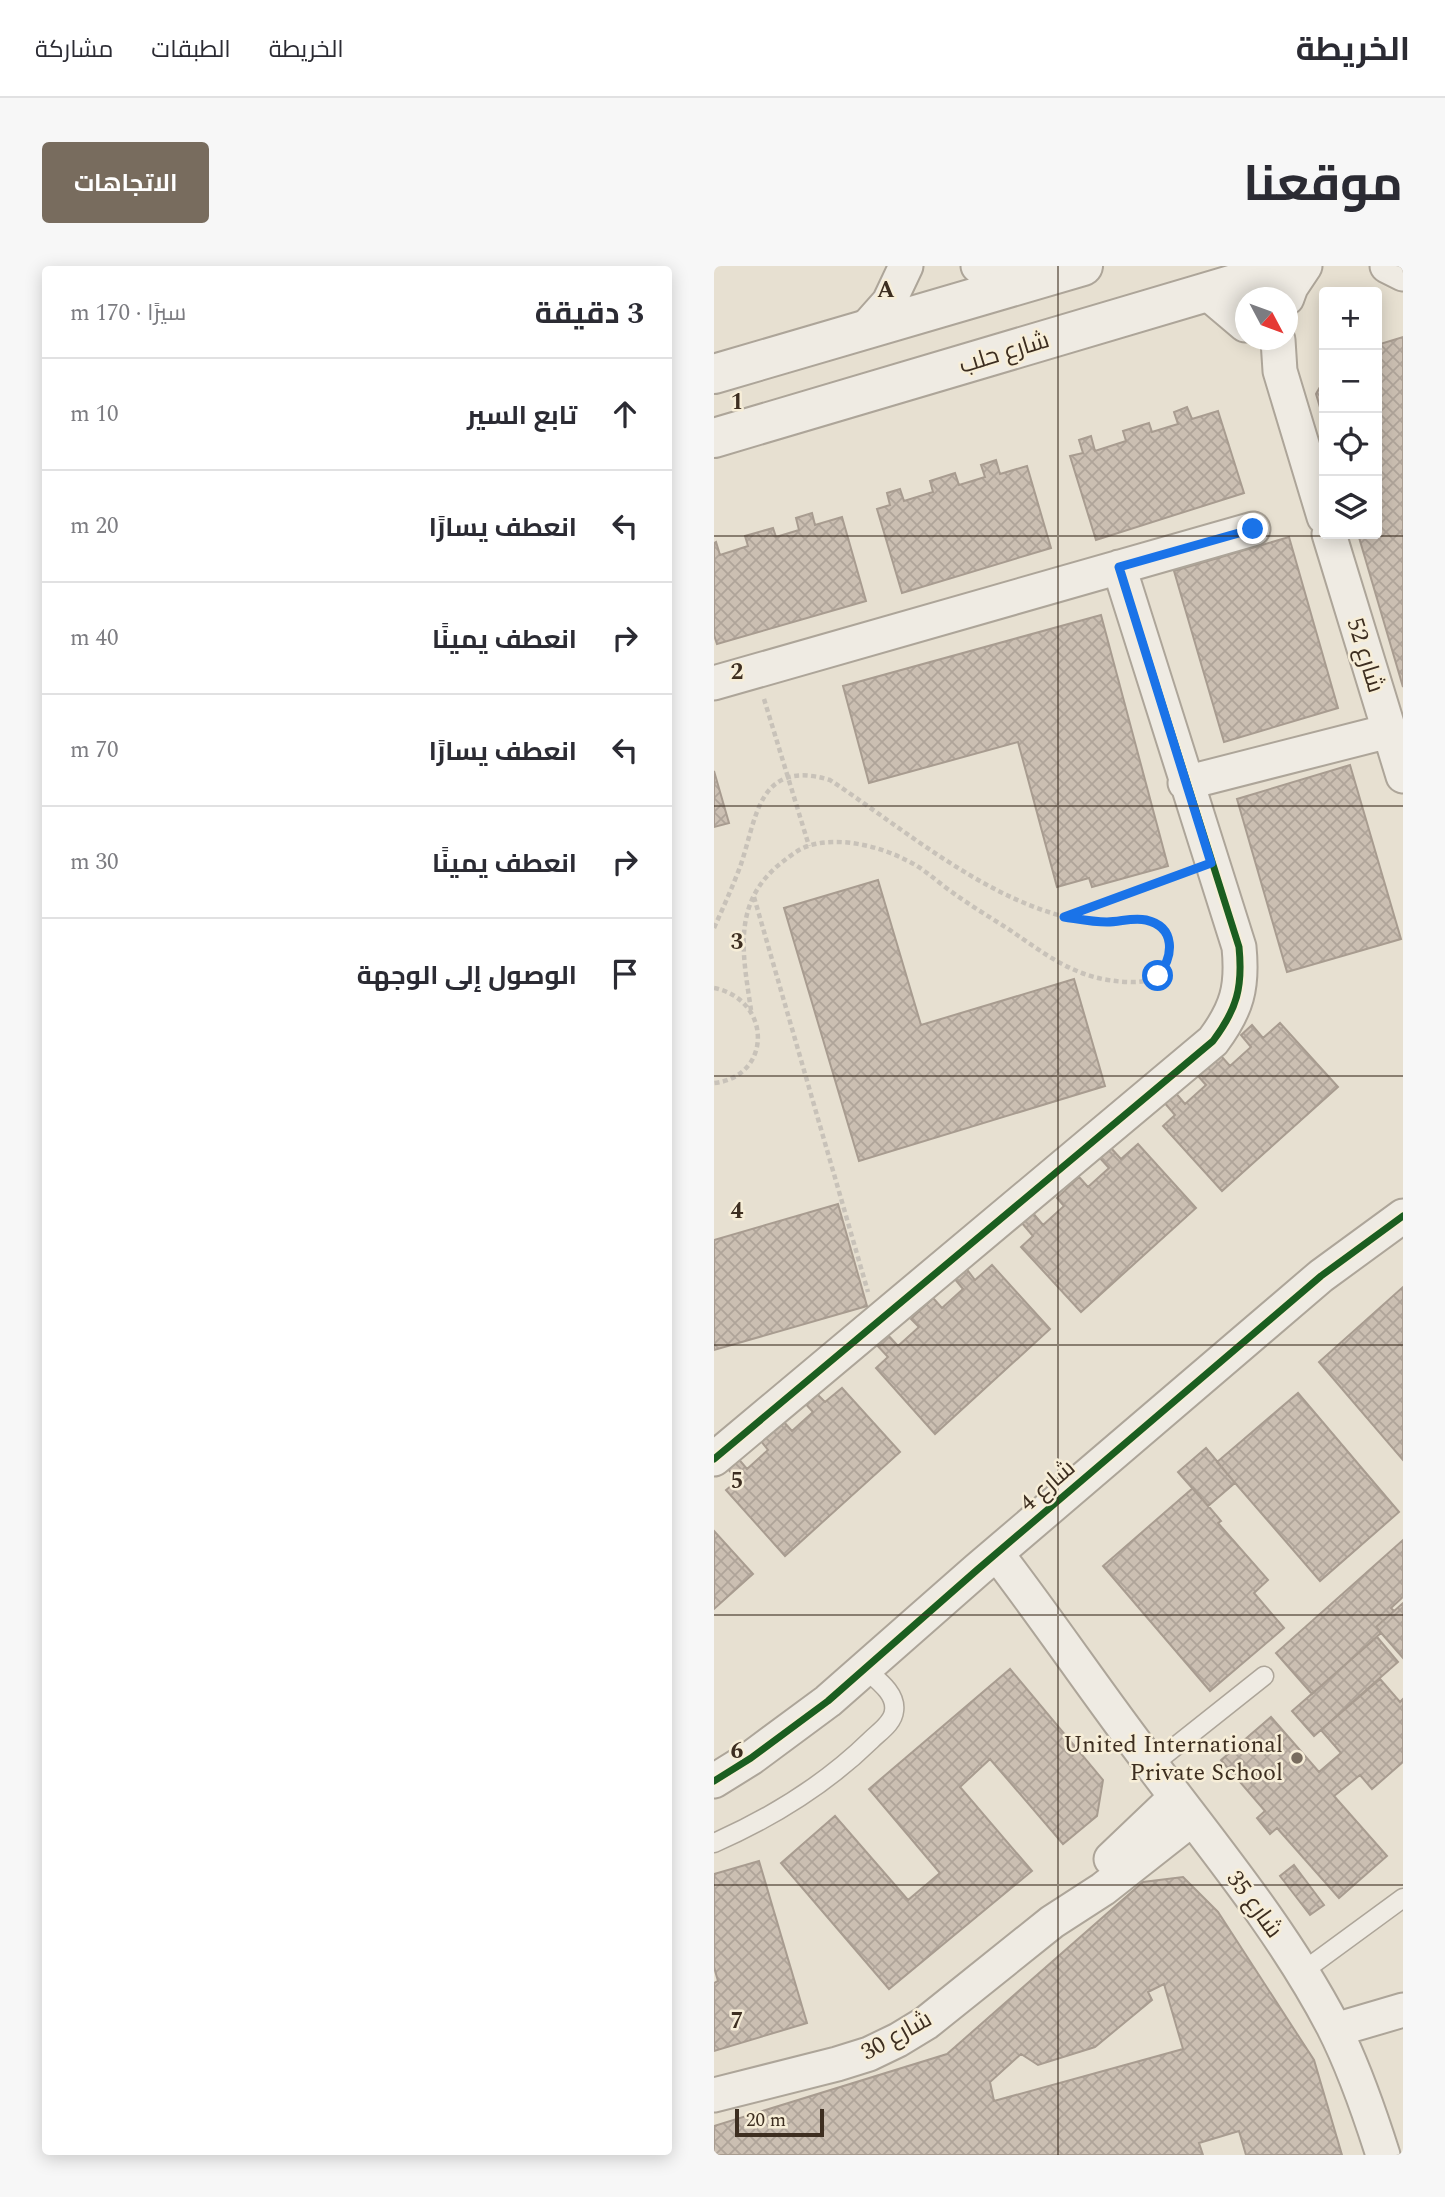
<!DOCTYPE html>
<html lang="ar">
<head>
<meta charset="utf-8">
<style>
  :root { --surface:#fff; --page:#f7f7f7; --text:#2b2b33; --muted:#7c7c81; --line:#e1e1e2; --accent:#786c5e }
  body { margin:0; font-family:Spectral,Cairo,serif; background:var(--page); color:var(--text); direction:rtl }
  .controls { position:absolute; right:21px; top:21px; display:grid; overflow:hidden; border-radius:7px; box-shadow:0 4px 18px #0003 }
  .controls button { width:63px; height:63px; display:grid; place-items:center; padding:0; border:0; border-bottom:2px solid var(--line); background:var(--surface); color:var(--text); font:35px sans-serif }
  .compass { position:absolute; left:521px; top:21px; width:63px; height:63px; border-radius:50%; background:var(--surface); box-shadow:0 4px 18px #0003; rotate:131deg }
  .scale { position:absolute; left:21px; bottom:18px; width:89px; box-sizing:border-box; padding-left:7px; border:4px solid #3d2e20; border-top:0; font-size:19px; line-height:24px; white-space:nowrap; color:#3d2e20; -webkit-text-stroke:5px #f7eed8; paint-order:stroke }
  .stop { position:absolute; width:21px; height:21px; margin:-16px; border:5px solid #1a73e8; border-radius:50%; background:#fff }
  .stop.end { background:#1a73e8; border-color:#fff; box-shadow:0 2px 7px #0008 }
  .list { margin:0; padding:0; list-style:none }
  h2 { display:flex; justify-content:space-between; align-items:center; height:91px; margin:0; padding:0 28px; font-size:30px }
  h2 small { font-size:23px; font-weight:400; color:var(--muted) }
  .list li { display:grid; grid-template-columns:46px 1fr auto; gap:21px; align-items:center; box-sizing:border-box; height:112px; padding:0 28px; border-top:2px solid var(--line) }
  .list b { display:block; font-size:26px; white-space:nowrap }
  .list em { font-size:23px; font-style:normal; color:var(--muted) }
  .icon { flex:none; width:38px; height:38px; fill:none; stroke:currentColor; stroke-width:2; stroke-linecap:round; stroke-linejoin:round }
  .map { position:relative; flex:none; width:689px; height:1889px; overflow:hidden; direction:ltr; border-radius:7px }
  header { display:flex; align-items:center; gap:42px; box-sizing:border-box; height:98px; padding:0 35px; background:var(--surface); border-bottom:2px solid var(--line) }
  header strong { font-size:33px }
  nav { display:flex; gap:38px; margin-inline-start:auto; font-size:24px }
  .intro { display:flex; align-items:center; justify-content:space-between; box-sizing:border-box; height:168px; padding:0 42px }
  h1 { margin:0; font-size:49px }
  .button { padding:18px 32px; border-radius:7px; background:var(--accent); color:#fff; font-size:24px; font-weight:700 }
  main { display:flex; gap:42px; padding:0 42px }
  aside { flex:1; background:var(--surface); border-radius:7px; box-shadow:0 4px 18px #0003 }
  .map>svg:first-child { display:block }
</style>
</head>
<body>
<header>
<strong>الخريطة</strong>
<nav><a>الخريطة</a><a>الطبقات</a><a>مشاركة</a></nav>
</header>
<div class="intro"><h1>موقعنا</h1><a class="button">الاتجاهات</a></div>
<main>
<div class="map">
<svg width="689" height="1889" viewBox="0 0 689 1889">
  <defs>
    <pattern id="building-cross-hatch" width="8" height="8" patternUnits="userSpaceOnUse" patternTransform="scale(1.75)"><rect width="8" height="8" fill="#cbbfb2"/><path d="M0 0l8 8M0 8l8-8" fill="none" stroke="#afa499"/></pattern>
  </defs>
  <rect width="100%" height="100%" fill="#e7e0d1"/>
  <path fill="url(#building-cross-hatch)" stroke="#a89c90" stroke-width="2" fill-rule="evenodd" d="M 689,71 L 689,421 L 644,268 L 663,268 L 663,79 Z
    M 610,114 L 610,155 L 602,128 Z
    M 473,141 L 478,153 L 504,145 L 530,227 L 382,274 L 356,190 L 369,187 L 365,174 L 377,170 L 381,185 L 412,175 L 409,165 L 435,157 L 438,166 L 464,158 L 460,146 Z
    M 282,194 L 286,208 L 313,200 L 337,282 L 188,327 L 163,243 L 176,239 L 173,227 L 186,223 L 190,235 L 219,226 L 216,215 L 241,207 L 245,219 L 271,211 L 267,199 Z
    M 98,247 L 101,259 L 128,251 L 152,335 L 3,378 L 0,369 L 0,277 L 2,276 L 6,289 L 34,280 L 31,270 L 59,262 L 62,271 L 85,264 L 82,252 Z
    M 575,271 L 624,442 L 510,476 L 460,305 Z
    M 387,349 L 454,600 L 378,621 L 375,612 L 343,621 L 304,476 L 155,517 L 129,420 Z
    M 636,499 L 687,673 L 573,706 L 523,533 Z
    M 0,505 L 15,557 L 0,561 Z
    M 164,614 L 207,759 L 360,713 L 391,820 L 145,895 L 70,642 Z
    M 566,757 L 624,821 L 508,925 L 449,860 L 461,849 L 449,835 L 460,825 L 471,838 L 492,819 L 484,810 L 507,790 L 516,800 L 537,781 L 527,769 L 538,759 L 549,772 Z
    M 424,878 L 482,942 L 367,1046 L 307,981 L 319,970 L 307,956 L 318,946 L 329,959 L 350,940 L 343,932 L 365,911 L 374,921 L 395,902 L 385,891 L 396,881 L 407,893 Z
    M 124,938 L 153,1040 L 0,1084 L 0,974 Z
    M 278,999 L 336,1063 L 221,1168 L 162,1102 L 174,1091 L 161,1077 L 172,1067 L 184,1080 L 205,1061 L 197,1053 L 219,1032 L 228,1042 L 249,1023 L 240,1012 L 251,1001 L 261,1014 Z
    M 689,1021 L 689,1194 L 605,1096 Z
    M 128,1122 L 186,1186 L 71,1290 L 12,1224 L 24,1214 L 11,1200 L 22,1190 L 33,1203 L 54,1184 L 47,1175 L 69,1155 L 78,1165 L 99,1146 L 89,1135 L 100,1125 L 111,1136 Z
    M 584,1127 L 685,1246 L 606,1315 L 503,1196 Z
    M 492,1182 L 521,1217 L 494,1240 L 464,1206 Z
    M 479,1222 L 507,1255 L 504,1257 L 554,1314 L 540,1327 L 570,1362 L 496,1425 L 389,1300 Z
    M 0,1265 L 39,1308 L 0,1343 Z
    M 689,1274 L 689,1331 L 677,1342 L 680,1345 L 662,1361 L 667,1367 L 598,1428 L 562,1387 Z
    M 689,1337 L 689,1392 L 662,1361 Z
    M 663,1371 L 684,1396 L 600,1470 L 578,1445 Z
    M 296,1403 L 389,1514 L 383,1550 L 349,1578 L 276,1493 L 246,1521 L 318,1605 L 175,1723 L 67,1597 L 121,1550 L 194,1634 L 226,1607 L 155,1523 Z
    M 666,1413 L 686,1436 L 689,1433 L 689,1496 L 658,1523 L 646,1509 L 620,1530 L 673,1590 L 625,1632 L 563,1562 L 556,1568 L 543,1552 L 551,1545 L 507,1494 L 557,1451 L 605,1506 L 627,1487 L 607,1464 Z
    M 45,1595 L 93,1757 L 0,1785 L 0,1717 L 4,1715 L 0,1701 L 0,1608 Z
    M 580,1599 L 610,1639 L 596,1649 L 566,1610 Z
    M 469,1611 L 504,1646 L 600,1794 L 628,1889 L 532,1889 L 525,1865 L 485,1877 L 489,1889 L 0,1889 L 0,1860 L 233,1788 L 429,1616 ZM 450,1718 L 469,1783 L 280,1835 L 276,1816 L 307,1788 L 324,1799 L 381,1781 L 438,1734 L 434,1726 Z"/>
  <g fill="none" stroke-linecap="round" stroke-linejoin="round">
    <defs>
      <path id="service" d="M 438,1499 L 550,1410
        M 0,1577 C 59,1551 111,1519 157,1474 C 165,1466 179,1457 180,1445 C 183,1427 162,1413 150,1402
        M 588,1706 L 689,1632"/>
      <path id="minor" d="M 264,0 L 274,6 L 307,18
        M 673,0 L 689,8
        M 492,26 L 531,59
        M 573,32 L 577,21 L 591,0
        M 151,63 L 175,36 L 192,0
        M 564,74 L 566,105 L 610,251
        M 615,268 L 689,510
        M 0,417 L 539,263
        M 471,517 L 675,465
        M 0,1193 L 499,775 C 523,743 529,721 525,681 L 405,301
        M 283,1288 C 336,1357 384,1429 437,1498 C 501,1583 570,1666 619,1760 C 640,1801 655,1845 669,1889
        M 0,1515 L 37,1492 L 114,1435 L 263,1304 L 607,1010 L 689,950
        M 397,1593 L 462,1531
        M 621,1764 L 689,1744
        M 0,1829 L 123,1798 L 155,1788 L 184,1774 L 212,1757 L 338,1656 L 389,1623 L 478,1553"/>
      <path id="tertiary" d="M 0,108 L 369,0
        M 0,172 L 581,0"/>
    </defs>
    <use href="#service" stroke="#ada599" stroke-width="21"/>
    <use href="#minor" stroke="#ada599" stroke-width="37"/>
    <use href="#tertiary" stroke="#ada599" stroke-width="42"/>
    <path stroke="#c8c2b9" stroke-width="4.5" stroke-dasharray="5 3.5" stroke-linecap="butt" d="M 50,433 L 95,580
      M 40,631 L 154,1026
      M 350,651 L 470,607
      M 0,662 C 9,642 18,622 26,601 C 43,553 43,492 116,514 C 187,561 265,628 348,650 C 363,654 380,656 395,656 C 416,655 439,647 452,670 C 456,675 457,683 456,690 C 451,710 435,717 416,716 C 364,715 334,690 293,662 C 272,649 251,636 231,621 C 218,611 207,601 192,594 C 165,580 124,570 94,580 C 84,583 75,591 67,597 C 17,637 29,689 37,744
      M 0,722 C 59,734 58,811 0,817"/>
    <use href="#service" stroke="#efebe3" stroke-width="18"/>
    <use href="#minor" stroke="#efebe3" stroke-width="33"/>
    <use href="#tertiary" stroke="#efebe3" stroke-width="38"/>
    <defs>
      <path id="cycleway" d="M 0,1193 L 499,775 C 523,743 529,721 525,681 L 405,301
        M 0,1515 L 37,1492 L 114,1435 L 263,1304 L 607,1010 L 689,950"/>
    </defs>
    <use href="#cycleway" stroke="#f7eed8" stroke-width="11"/>
    <use href="#cycleway" stroke="#1b5e20" stroke-width="7"/>
  </g>
  <g fill="none" stroke-linecap="round" stroke-linejoin="round">
    <path stroke="#1a73e8" stroke-width="9" d="M 444,710 C 460,690 462,661 432,654 C 419,651 406,656 393,656 C 378,656 364,653 350,651 L 497,597 L 405,301 L 539,263"/>
  </g>
  <path fill="none" stroke="#3d2e20" stroke-width="2" stroke-opacity="0.55" d="M 344,0 L 344,1889M 0,270 L 689,270M 0,540 L 689,540M 0,810 L 689,810M 0,1079 L 689,1079M 0,1349 L 689,1349M 0,1619 L 689,1619"/>
  <circle fill="#786c5e" stroke="#f7eed8" stroke-width="2.5" cx="583" cy="1492" r="7"/>
  <g text-anchor="middle" stroke-width="5" stroke-linejoin="round" paint-order="stroke">
    <g font-size="24" fill="#3d2e20" stroke="#f7eed8">
      <text transform="translate(290 86) rotate(-17)" y="8">شارع حلب</text>
      <text transform="translate(652 389) rotate(73)" y="8">شارع 52</text>
      <text transform="translate(333 1219) rotate(-41)" y="8">شارع 4</text>
      <text transform="translate(541 1638) rotate(54)" y="8">شارع 35</text>
      <text transform="translate(182 1769) rotate(-29)" y="8">شارع 30</text>
    </g>
    <g font-size="24" fill="#3d2e20" stroke="#f7eed8" text-anchor="end">
      <text x="569" y="1486">United International<tspan x="569" dy="28">Private School</tspan></text>
    </g>
  </g>
  <g font-size="23" text-anchor="middle" font-weight="bold" fill="#3d2e20" stroke="#f7eed8" stroke-width="5" stroke-linejoin="round" paint-order="stroke">
    <text x="172" y="31">A</text>
    <text x="23" y="143">1</text>
    <text x="23" y="413">2</text>
    <text x="23" y="683">3</text>
    <text x="23" y="952">4</text>
    <text x="23" y="1222">5</text>
    <text x="23" y="1492">6</text>
    <text x="23" y="1762">7</text>
  </g>
</svg>
<div class="controls">
<button>+</button>
<button>−</button>
<button><svg class="icon" aria-label="locate" viewBox="0 0 24 24"><circle cx="12" cy="12" r="6"/><path d="M12 2v4M12 18v4M2 12h4M18 12h4"/></svg></button>
<button><svg class="icon" aria-label="layers" viewBox="0 0 24 24"><path d="M12 4l9 5-9 5-9-5zM3 14l9 5 9-5"/></svg></button>
</div>
<svg class="compass" viewBox="-18 -18 36 36"><path d="M0-13l5 13h-10z" fill="#e53935"/><path d="M0 13l5-13h-10z" fill="#7c7c81"/></svg>
<div class="scale">20 m</div>
<div class="stop" style="left:444px;top:710px"></div>
<div class="stop end" style="left:539px;top:263px"></div>
</div>
<aside>
<h2>3 دقيقة<small>سيرًا · 170 m</small></h2>
<ul class="list">
<li><svg class="icon" aria-label="ahead" viewBox="0 0 24 24"><path d="M12 20V5M6 11l6-6 6 6"/></svg><div><b>تابع السير</b></div><em>10 m</em></li>
<li><svg class="icon" aria-label="left" viewBox="0 0 24 24"><path d="M17 20v-9H6M10 6l-5 5 5 5"/></svg><div><b>انعطف يسارًا</b></div><em>20 m</em></li>
<li><svg class="icon" aria-label="right" viewBox="0 0 24 24"><path d="M7 20v-9h11M14 6l5 5-5 5"/></svg><div><b>انعطف يمينًا</b></div><em>40 m</em></li>
<li><svg class="icon" aria-label="left" viewBox="0 0 24 24"><path d="M17 20v-9H6M10 6l-5 5 5 5"/></svg><div><b>انعطف يسارًا</b></div><em>70 m</em></li>
<li><svg class="icon" aria-label="right" viewBox="0 0 24 24"><path d="M7 20v-9h11M14 6l5 5-5 5"/></svg><div><b>انعطف يمينًا</b></div><em>30 m</em></li>
<li><svg class="icon" aria-label="arrive" viewBox="0 0 24 24"><path d="M6 21V4h12l-3 4 3 4H6"/></svg><div><b>الوصول إلى الوجهة</b></div></li>
</ul>
</aside>
</main>
</body>
</html>
